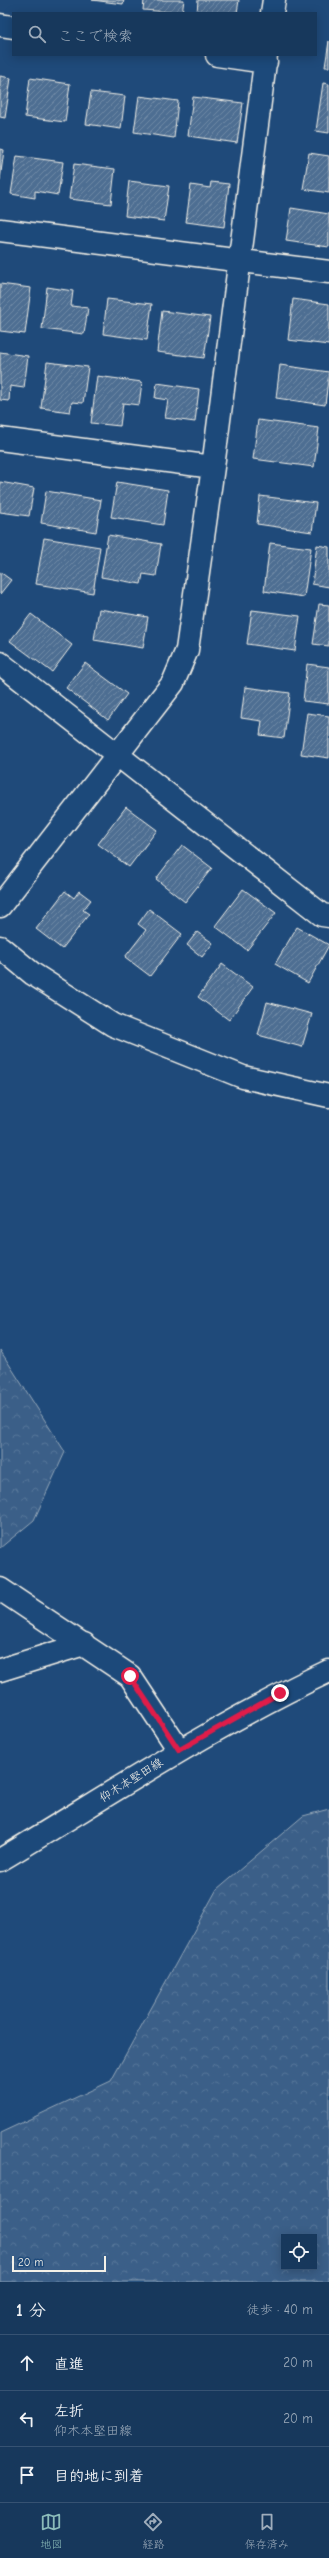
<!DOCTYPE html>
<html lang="ja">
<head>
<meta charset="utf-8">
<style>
  :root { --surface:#17385c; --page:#244365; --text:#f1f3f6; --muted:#9eacbb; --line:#365272; --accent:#8bbbb9 }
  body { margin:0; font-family:"Comic Neue","Klee One",sans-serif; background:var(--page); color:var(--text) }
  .controls { position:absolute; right:12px; bottom:12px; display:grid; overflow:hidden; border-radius:0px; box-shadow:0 2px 10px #0003 }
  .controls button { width:36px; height:36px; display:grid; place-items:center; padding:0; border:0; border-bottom:1px solid var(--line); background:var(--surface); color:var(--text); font:20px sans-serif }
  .scale { position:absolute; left:12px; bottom:10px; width:94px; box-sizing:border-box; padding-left:4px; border:2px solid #f4f1e8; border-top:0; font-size:11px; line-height:14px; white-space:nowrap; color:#f4f1e8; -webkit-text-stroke:3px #1f4a7a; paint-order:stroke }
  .stop { position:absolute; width:12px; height:12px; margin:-9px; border:3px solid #e11d48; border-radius:50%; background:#fff }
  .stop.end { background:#e11d48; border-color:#fff; box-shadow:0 1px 4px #0008 }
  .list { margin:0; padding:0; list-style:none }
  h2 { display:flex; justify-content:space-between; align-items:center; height:52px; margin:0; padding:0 16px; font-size:17px }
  h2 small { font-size:13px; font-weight:400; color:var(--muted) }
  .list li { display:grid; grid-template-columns:26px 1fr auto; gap:12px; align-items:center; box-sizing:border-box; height:56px; padding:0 16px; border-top:1px solid var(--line) }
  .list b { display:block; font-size:15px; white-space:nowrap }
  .list p { margin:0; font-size:13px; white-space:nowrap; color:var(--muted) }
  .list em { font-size:13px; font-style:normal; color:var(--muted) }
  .icon { flex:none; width:22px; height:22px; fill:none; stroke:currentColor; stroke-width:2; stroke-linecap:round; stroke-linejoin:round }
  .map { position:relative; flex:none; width:329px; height:2282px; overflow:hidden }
  .search { position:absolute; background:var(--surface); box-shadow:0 2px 10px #0003; left:12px; right:12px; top:12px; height:44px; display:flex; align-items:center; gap:10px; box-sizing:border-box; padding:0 14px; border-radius:0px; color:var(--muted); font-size:15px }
  .sheet { height:220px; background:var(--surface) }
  nav { display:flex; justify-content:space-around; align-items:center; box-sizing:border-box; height:56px; border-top:1px solid var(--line); background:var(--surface); font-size:11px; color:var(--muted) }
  nav a { display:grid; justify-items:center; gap:2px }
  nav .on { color:var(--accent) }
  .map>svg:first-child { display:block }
</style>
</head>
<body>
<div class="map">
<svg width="329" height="2282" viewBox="0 0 329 2282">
  <defs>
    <pattern id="forest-crowns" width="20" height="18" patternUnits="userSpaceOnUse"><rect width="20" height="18" fill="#3a5f88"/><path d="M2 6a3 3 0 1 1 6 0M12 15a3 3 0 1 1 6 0" fill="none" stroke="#577699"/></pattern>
    <pattern id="building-hatch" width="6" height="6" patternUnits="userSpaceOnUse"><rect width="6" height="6" fill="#4d6e92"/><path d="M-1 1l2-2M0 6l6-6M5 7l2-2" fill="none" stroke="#708aa6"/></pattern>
  </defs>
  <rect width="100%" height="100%" fill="#1f4a7a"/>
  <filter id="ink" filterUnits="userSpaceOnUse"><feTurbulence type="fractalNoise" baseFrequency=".025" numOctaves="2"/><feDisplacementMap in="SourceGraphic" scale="8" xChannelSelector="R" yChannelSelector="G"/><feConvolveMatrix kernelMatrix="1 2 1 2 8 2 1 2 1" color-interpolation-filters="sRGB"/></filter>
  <g filter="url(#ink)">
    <path fill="url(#forest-crowns)" stroke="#97a8b8" fill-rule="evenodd" d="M 0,1350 L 65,1452 L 34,1520 L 0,1548 Z
      M 329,1809 L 329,2282 L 0,2282 L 0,2133 L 111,2081 L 217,1889 L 303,1816 ZM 284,2237 L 314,2237 L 314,2267 L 284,2267 Z"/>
    <path fill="url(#building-hatch)" stroke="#f4f1e8" d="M 92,0 L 124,0 L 123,4 Z
      M 144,0 L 184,0 L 182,13 L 143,10 Z
      M 198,0 L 239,0 L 237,13 L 197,13 Z
      M 329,41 L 329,67 L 325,67 Z
      M 0,76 L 11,78 L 5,118 L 0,117 Z
      M 30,78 L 70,84 L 65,122 L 25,117 Z
      M 323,83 L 329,84 L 329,133 L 316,131 Z
      M 91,92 L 125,96 L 121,129 L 86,124 Z
      M 139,96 L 178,101 L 174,138 L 134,132 Z
      M 193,97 L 243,103 L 237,143 L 188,136 Z
      M 0,149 L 4,150 L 0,180 Z
      M 309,153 L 329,156 L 329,193 L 303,189 Z
      M 17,156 L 63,162 L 58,195 L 35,191 L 35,198 L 11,194 Z
      M 74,164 L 115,169 L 111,204 L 69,199 Z
      M 129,181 L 169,186 L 164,221 L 125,216 Z
      M 211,182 L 229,184 L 224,227 L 186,222 L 191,185 L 210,188 Z
      M 291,208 L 329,214 L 329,247 L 286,241 Z
      M 0,284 L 31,288 L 25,334 L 0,331 Z
      M 47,287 L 73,291 L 71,306 L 88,308 L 84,334 L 42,329 Z
      M 107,299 L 152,304 L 147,340 L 103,334 Z
      M 293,299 L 329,304 L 329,345 L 288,340 Z
      M 162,311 L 210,317 L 204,358 L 157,352 Z
      M 0,352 L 28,356 L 24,388 L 10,386 L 9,401 L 0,400 Z
      M 47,362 L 88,367 L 83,403 L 72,402 L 70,412 L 41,408 Z
      M 280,365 L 329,372 L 325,405 L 276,398 Z
      M 97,376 L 142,382 L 139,405 L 123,403 L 120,426 L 91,423 Z
      M 157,383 L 199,389 L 195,422 L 165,418 L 168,400 L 155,398 Z
      M 258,420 L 319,428 L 314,467 L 253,459 Z
      M 0,482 L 34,488 L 29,516 L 0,512 Z
      M 117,482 L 168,490 L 163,525 L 111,517 Z
      M 46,491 L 101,500 L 96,532 L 41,523 Z
      M 260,496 L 316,503 L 312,532 L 257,524 Z
      M 108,535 L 161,544 L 156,576 L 143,574 L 141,584 L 101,577 Z
      M 44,538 L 100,547 L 93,593 L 36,584 Z
      M 270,543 L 311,548 L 304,597 L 264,591 Z
      M 317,545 L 329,547 L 329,587 L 312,584 Z
      M 0,572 L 11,580 L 0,594 Z
      M 319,604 L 329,605 L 329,646 L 313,644 Z
      M 99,609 L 148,617 L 143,648 L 94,640 Z
      M 252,610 L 300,616 L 295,651 L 247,644 Z
      M 31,614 L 72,645 L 52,672 L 10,641 Z
      M 85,663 L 127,694 L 108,720 L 66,688 Z
      M 307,664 L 329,667 L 329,704 L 303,701 Z
      M 245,687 L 290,693 L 284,738 L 260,735 L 262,721 L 241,718 Z
      M 307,713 L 329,716 L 329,758 L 301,754 Z
      M 126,807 L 157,830 L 129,867 L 98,844 Z
      M 182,845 L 212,868 L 185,902 L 156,879 Z
      M 243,889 L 276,913 L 247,950 L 215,926 Z
      M 65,891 L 74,898 L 79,891 L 91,900 L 83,910 L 89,914 L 62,949 L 36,929 Z
      M 149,909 L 182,934 L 150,976 L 125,957 L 146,930 L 138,924 Z
      M 297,927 L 329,945 L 308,983 L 275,964 Z
      M 197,932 L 213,943 L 202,957 L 187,945 Z
      M 222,964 L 253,987 L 229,1020 L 198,997 Z
      M 267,1002 L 312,1014 L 302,1047 L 258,1035 Z"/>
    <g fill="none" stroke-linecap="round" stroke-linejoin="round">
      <defs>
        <path id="street" d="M 272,13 L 274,0
          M 0,25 L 13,27
          M 217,55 L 266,62
          M 0,230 L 329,272
          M 0,439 L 213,467
          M 0,663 L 322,915 L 329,916
          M 0,906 L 173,683 L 187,650 L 213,467 L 266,55
          M 0,1589 L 130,1676 L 179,1750
          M 0,1670 L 84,1644"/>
        <path id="secondary" d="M 0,947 L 33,974 L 113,1025 L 243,1077 L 329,1096
          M 0,1860 C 109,1795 214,1725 329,1671"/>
      </defs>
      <use href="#street" stroke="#f4f1e8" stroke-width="25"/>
      <use href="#secondary" stroke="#f4f1e8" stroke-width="25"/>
      <use href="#street" stroke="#1f4a7a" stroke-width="22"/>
      <use href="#secondary" stroke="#1f4a7a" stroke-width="22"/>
    </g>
  </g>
  <g fill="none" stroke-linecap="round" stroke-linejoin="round" filter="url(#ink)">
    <path stroke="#e11d48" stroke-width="5" d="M 130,1676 L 179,1750 L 280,1693"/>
  </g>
  <g text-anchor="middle" stroke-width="3.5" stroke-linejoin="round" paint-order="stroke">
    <g font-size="12" fill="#f4f1e8" stroke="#1f4a7a">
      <text transform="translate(131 1780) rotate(-32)" y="4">仰木本堅田線</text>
    </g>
  </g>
</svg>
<div class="controls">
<button><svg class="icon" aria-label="locate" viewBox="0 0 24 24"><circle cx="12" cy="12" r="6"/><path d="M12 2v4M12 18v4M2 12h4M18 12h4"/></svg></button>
</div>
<div class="scale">20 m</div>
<div class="stop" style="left:130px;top:1676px"></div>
<div class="stop end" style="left:280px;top:1693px"></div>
<div class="search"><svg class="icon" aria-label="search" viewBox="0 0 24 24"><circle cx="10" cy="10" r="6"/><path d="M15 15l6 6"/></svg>ここで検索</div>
</div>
<section class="sheet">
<h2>1 分<small>徒歩 · 40 m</small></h2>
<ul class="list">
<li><svg class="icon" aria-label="ahead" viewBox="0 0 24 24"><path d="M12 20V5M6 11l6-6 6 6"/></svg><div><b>直進</b></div><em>20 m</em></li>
<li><svg class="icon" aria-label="left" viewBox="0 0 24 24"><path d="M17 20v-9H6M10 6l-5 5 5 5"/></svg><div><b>左折</b><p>仰木本堅田線</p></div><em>20 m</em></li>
<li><svg class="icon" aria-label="arrive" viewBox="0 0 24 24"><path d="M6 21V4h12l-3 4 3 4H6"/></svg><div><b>目的地に到着</b></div></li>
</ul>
</section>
<nav>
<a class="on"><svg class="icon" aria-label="map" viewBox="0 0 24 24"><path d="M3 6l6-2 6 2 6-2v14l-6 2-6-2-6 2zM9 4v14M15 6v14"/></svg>地図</a>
<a><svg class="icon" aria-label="directions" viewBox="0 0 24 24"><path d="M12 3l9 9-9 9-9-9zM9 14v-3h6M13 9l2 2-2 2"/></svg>経路</a>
<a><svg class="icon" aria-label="saved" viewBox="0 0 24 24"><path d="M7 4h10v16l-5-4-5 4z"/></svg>保存済み</a>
</nav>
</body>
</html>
